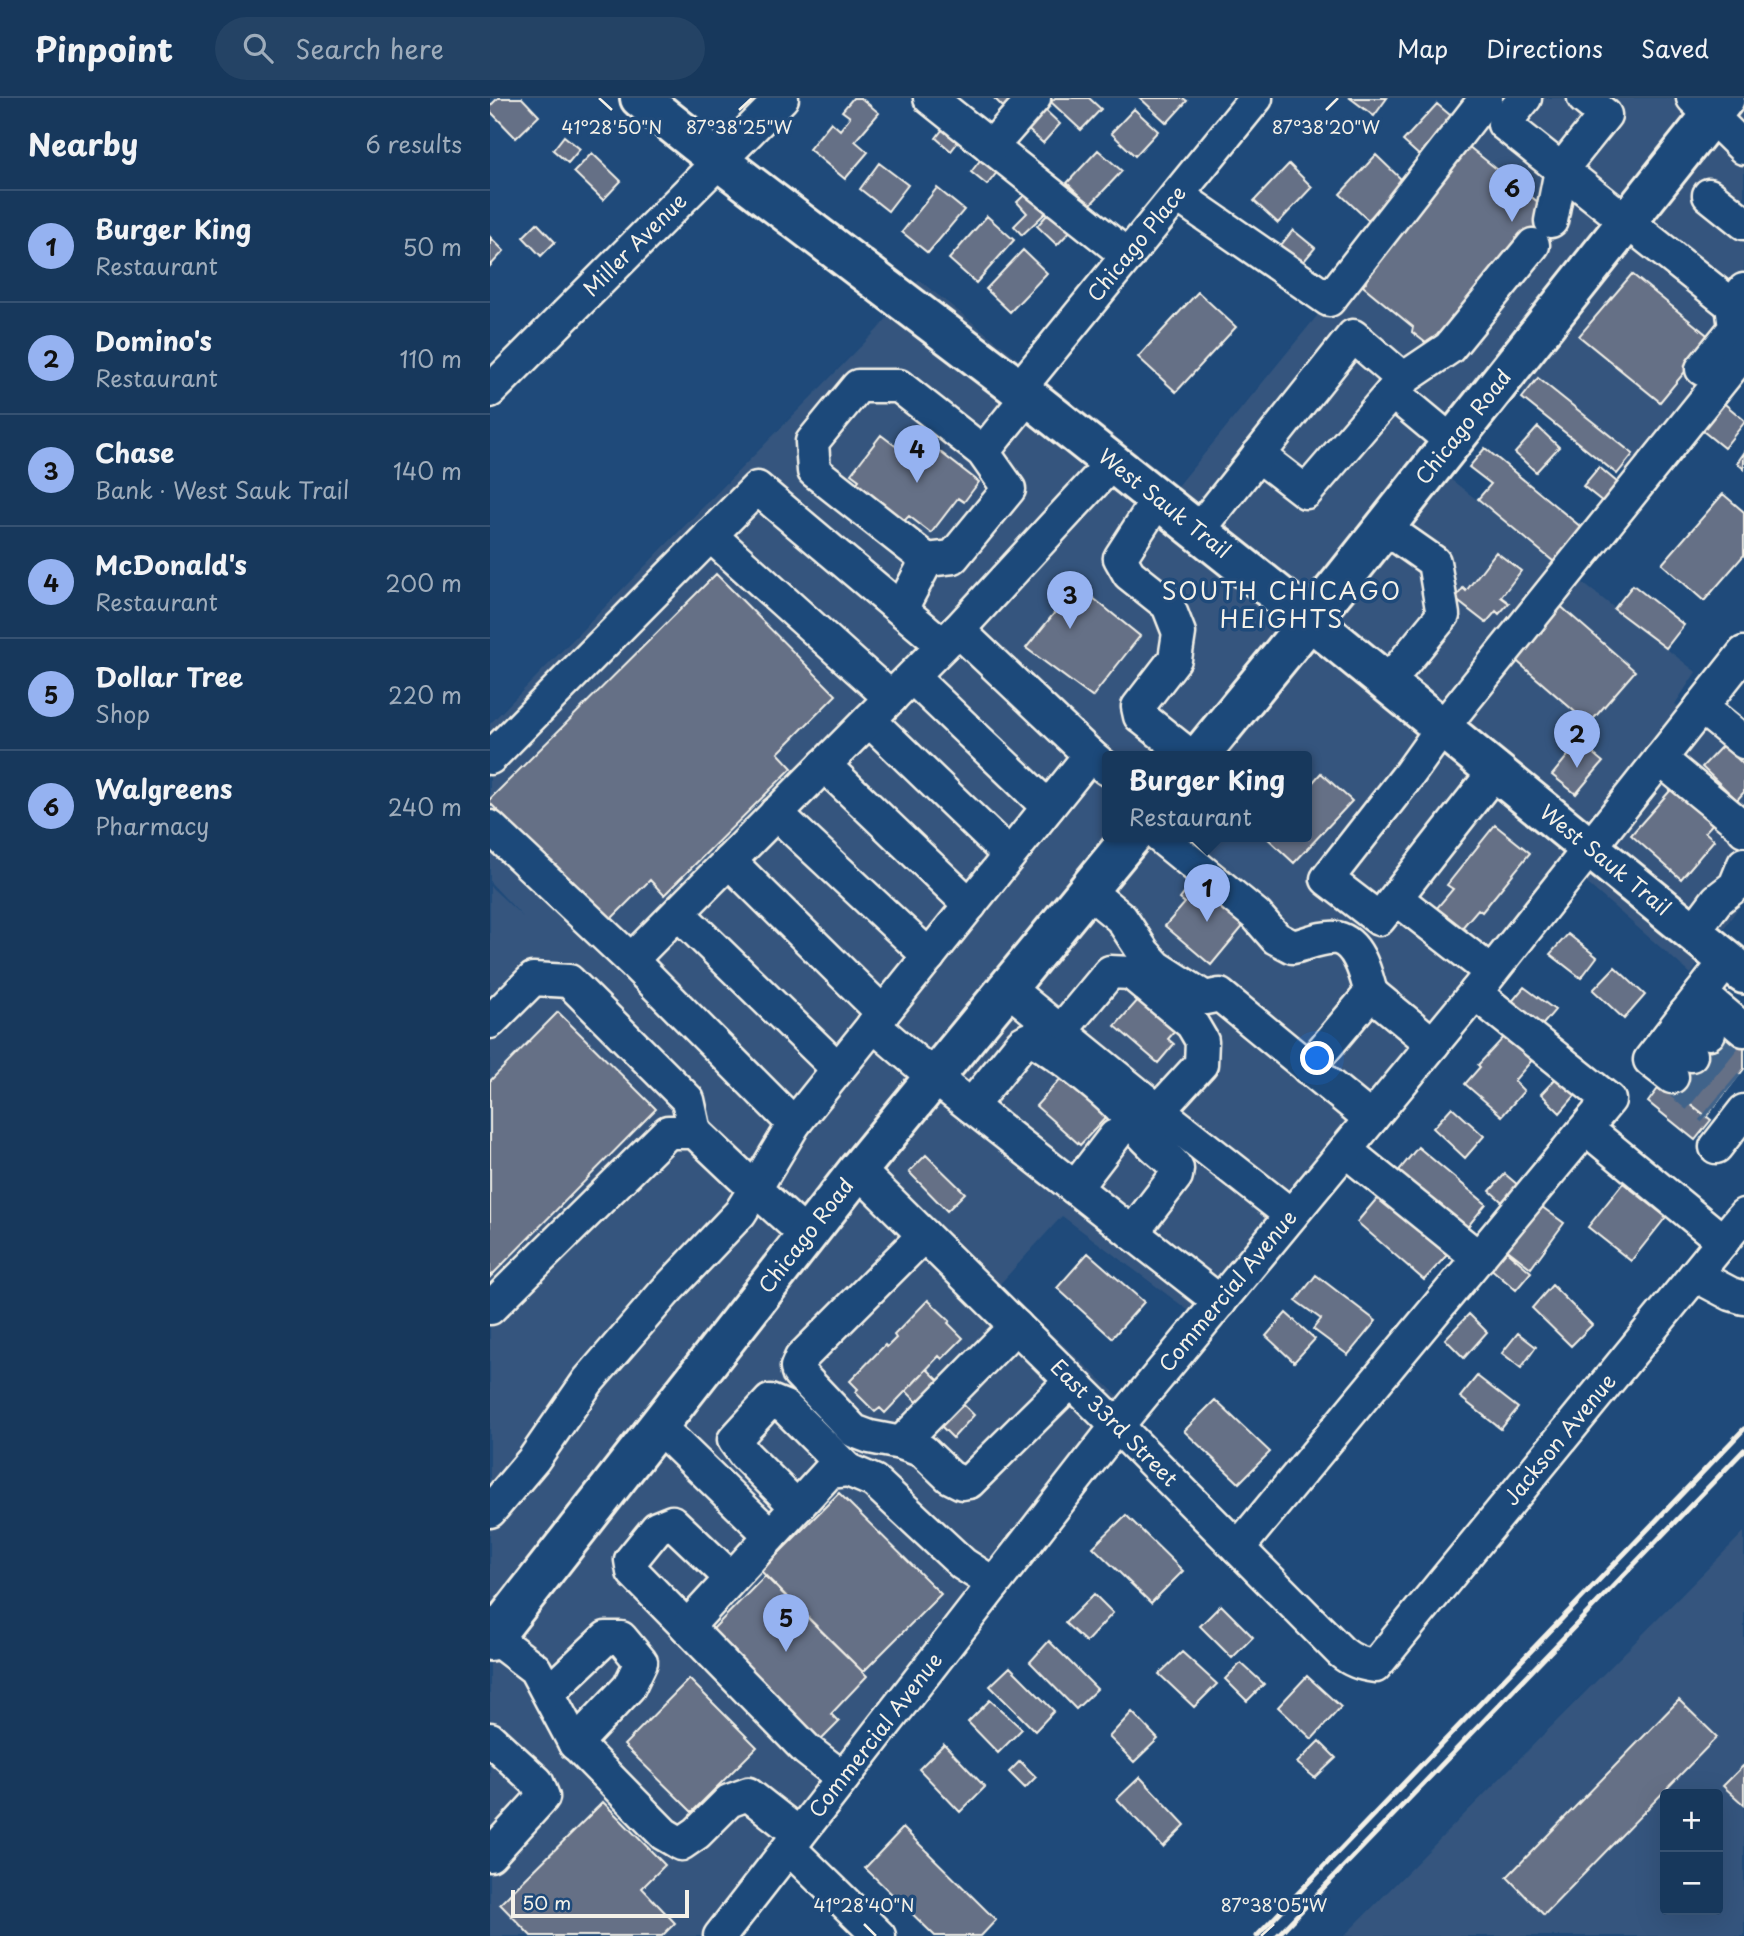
<!DOCTYPE html>
<html lang="en">
<head>
<meta charset="utf-8">
<style>
  :root { --surface:#17385c; --page:#244365; --text:#f1f3f6; --muted:#9eacbb; --line:#365272; --accent:#95b2f1 }
  body { margin:0; font-family:"Playpen Sans",sans-serif; background:var(--page); color:var(--text) }
  .controls { position:absolute; right:21px; bottom:21px; display:grid; overflow:hidden; border-radius:7px; box-shadow:0 7px 28px #0002 }
  .controls button { width:63px; height:63px; display:grid; place-items:center; padding:0; border:0; border-bottom:2px solid var(--line); background:var(--surface); color:var(--text); font:35px sans-serif }
  .scale { position:absolute; left:21px; bottom:18px; width:178px; box-sizing:border-box; padding-left:7px; border:4px solid #f4f1e8; border-top:0; font-size:19px; line-height:24px; white-space:nowrap; color:#f4f1e8; -webkit-text-stroke:5px #1f4a7a; paint-order:stroke }
  .you { position:absolute; left:828px; top:961px; width:24px; height:24px; margin:-18px; border:5px solid #fff; border-radius:50%; background:#1a73e8; box-shadow:0 0 0 10px #1a73e833 }
  .badge { display:grid; place-items:center; width:46px; height:46px; border-radius:50%; background:var(--accent); color:#111; font-size:23px; font-weight:700 }
  .pin { position:absolute; translate:-50% -58px; filter:drop-shadow(0 2px 4px #0008) }
  .pin::after { content:''; position:absolute; top:37px; width:24px; height:21px; background:inherit; clip-path:polygon(0 0,100% 0,50% 100%) }
  .popup { position:absolute; left:612px; top:653px; width:210px; height:91px; box-sizing:border-box; display:grid; place-content:center; border-radius:7px; background:var(--surface); filter:drop-shadow(0 2px 5px #0005); font-size:23px; white-space:nowrap; color:var(--muted) }
  .popup b { font-size:26px; color:var(--text) }
  .popup::after { content:''; position:absolute; left:50%; top:100%; margin-left:-14px; border:14px solid transparent; border-top-color:var(--surface) }
  .list { margin:0; padding:0; list-style:none }
  h2 { display:flex; justify-content:space-between; align-items:center; height:91px; margin:0; padding:0 28px; font-size:30px }
  h2 small { font-size:23px; font-weight:400; color:var(--muted) }
  .list li { display:grid; grid-template-columns:46px 1fr auto; gap:21px; align-items:center; box-sizing:border-box; height:112px; padding:0 28px; border-top:2px solid var(--line) }
  .list b { display:block; font-size:26px; white-space:nowrap }
  .list p { margin:0; font-size:23px; white-space:nowrap; color:var(--muted) }
  .list em { font-size:23px; font-style:normal; color:var(--muted) }
  .icon { flex:none; width:38px; height:38px; fill:none; stroke:currentColor; stroke-width:2; stroke-linecap:round; stroke-linejoin:round }
  .map { position:relative; flex:none; width:1254px; height:1838px; overflow:hidden }
  header { display:flex; align-items:center; gap:42px; box-sizing:border-box; height:98px; padding:0 35px; background:var(--surface); border-bottom:2px solid var(--line) }
  header strong { font-size:33px }
  nav { display:flex; gap:38px; margin-inline-start:auto; font-size:24px }
  .search { width:490px; height:63px; background:var(--page); display:flex; align-items:center; gap:18px; box-sizing:border-box; padding:0 24px; border-radius:38px; color:var(--muted); font-size:26px }
  main { display:flex }
  aside { flex:1; background:var(--surface) }
  .map>svg:first-child { display:block }
</style>
</head>
<body>
<header>
<strong>Pinpoint</strong>
<div class="search"><svg class="icon" aria-label="search" viewBox="0 0 24 24"><circle cx="10" cy="10" r="6"/><path d="M15 15l6 6"/></svg>Search here</div>
<nav><a>Map</a><a>Directions</a><a>Saved</a></nav>
</header>
<main>
<aside>
<h2>Nearby<small>6 results</small></h2>
<ul class="list">
<li><span class="badge">1</span><div><b>Burger King</b><p>Restaurant</p></div><em>50 m</em></li>
<li><span class="badge">2</span><div><b>Domino's</b><p>Restaurant</p></div><em>110 m</em></li>
<li><span class="badge">3</span><div><b>Chase</b><p>Bank · West Sauk Trail</p></div><em>140 m</em></li>
<li><span class="badge">4</span><div><b>McDonald's</b><p>Restaurant</p></div><em>200 m</em></li>
<li><span class="badge">5</span><div><b>Dollar Tree</b><p>Shop</p></div><em>220 m</em></li>
<li><span class="badge">6</span><div><b>Walgreens</b><p>Pharmacy</p></div><em>240 m</em></li>
</ul>
</aside>
<div class="map">
<svg width="1254" height="1838" viewBox="0 0 1254 1838">
  <rect width="100%" height="100%" fill="#1f4a7a"/>
  <filter id="ink" filterUnits="userSpaceOnUse"><feTurbulence type="fractalNoise" baseFrequency=".0143" numOctaves="2"/><feDisplacementMap in="SourceGraphic" scale="14" xChannelSelector="R" yChannelSelector="G"/><feConvolveMatrix kernelMatrix="1 2 1 2 8 2 1 2 1" color-interpolation-filters="sRGB"/></filter>
  <g filter="url(#ink)">
    <path fill="#34557e" fill-rule="evenodd" d="M 1005,0 L 1254,0 L 1254,238 L 1142,379 L 1029,291 L 959,380 L 1206,574 L 1185,606 L 1254,660 L 1254,802 L 1201,876 L 1092,781 L 722,1230 L 572,1118 L 509,1187 L 653,1321 L 252,1838 L 0,1838 L 0,788 L 33,819 L 0,784 L 0,626 L 387,232 L 429,182 L 688,388 ZM 617,658 L 817,658 L 817,738 L 617,738 Z
      M 1254,1434 L 1254,1838 L 854,1838 ZM 1175,1696 L 1228,1696 L 1228,1812 L 1175,1812 Z"/>
    <path fill="#656f86" stroke="#f4f1e8" stroke-width="2" d="M 8,0 L 32,0 L 49,18 L 26,40 L 0,13 L 0,8 Z
      M 363,0 L 371,0 L 389,15 L 365,43 L 378,54 L 355,81 L 319,51 L 341,24 L 350,32 L 360,19 L 352,13 Z
      M 504,0 L 524,0 L 514,10 Z
      M 565,0 L 599,0 L 611,11 L 591,32 L 561,4 Z
      M 650,0 L 693,0 L 697,3 L 677,25 Z
      M 860,0 L 897,0 L 884,18 Z
      M 947,6 L 966,22 L 932,60 L 913,43 Z
      M 552,9 L 570,26 L 553,45 L 534,28 Z
      M 644,11 L 668,33 L 645,58 L 621,35 Z
      M 459,23 L 475,35 L 461,53 L 446,40 Z
      M 74,38 L 90,51 L 78,65 L 63,52 Z
      M 973,44 L 1054,109 L 1064,128 L 1046,151 L 941,249 L 922,234 L 923,229 L 873,188 L 876,184 L 867,177 Z
      M 608,52 L 632,73 L 600,107 L 577,85 Z
      M 102,55 L 131,83 L 113,102 L 84,74 Z
      M 495,56 L 511,69 L 497,87 L 481,74 Z
      M 886,57 L 914,84 L 878,122 L 850,96 Z
      M 389,65 L 418,87 L 398,113 L 370,91 Z
      M 799,66 L 822,89 L 788,125 L 764,103 Z
      M 545,87 L 564,107 L 532,137 L 524,128 L 537,115 L 527,104 Z
      M 447,90 L 474,112 L 438,155 L 412,134 Z
      M 566,107 L 586,127 L 567,147 L 547,128 Z
      M 497,118 L 524,142 L 486,185 L 459,161 Z
      M 47,125 L 65,144 L 51,158 L 33,139 Z
      M 803,132 L 825,150 L 809,169 L 788,151 Z
      M 0,139 L 14,153 L 0,168 Z
      M 533,152 L 557,175 L 520,214 L 496,191 Z
      M 1142,176 L 1222,241 L 1170,304 L 1089,238 Z
      M 708,194 L 746,229 L 686,294 L 648,259 Z
      M 1048,280 L 1143,356 L 1127,376 L 1032,300 Z
      M 1230,302 L 1254,322 L 1254,325 L 1234,350 L 1208,329 Z
      M 1048,329 L 1069,349 L 1046,374 L 1025,355 Z
      M 391,337 L 428,365 L 441,347 L 489,384 L 474,404 L 468,400 L 441,435 L 419,418 L 414,423 L 366,386 L 369,382 L 361,376 Z
      M 995,350 L 1097,434 L 1069,468 L 988,401 L 1001,386 L 979,369 Z
      M 1254,355 L 1254,371 L 1247,365 Z
      M 1109,369 L 1128,385 L 1113,404 L 1093,388 Z
      M 1233,396 L 1254,414 L 1254,457 L 1214,503 L 1172,466 Z
      M 1006,454 L 1031,473 L 1011,499 L 1019,505 L 1009,516 L 1006,513 L 996,525 L 965,501 L 973,490 L 976,493 Z
      M 226,476 L 346,597 L 288,655 L 302,670 L 174,797 L 160,782 L 118,824 L 0,705 L 0,701 Z
      M 587,487 L 650,538 L 602,599 L 536,550 Z
      M 1143,487 L 1194,527 L 1176,550 L 1124,511 Z
      M 1067,505 L 1145,573 L 1099,626 L 1021,558 Z
      M 1089,644 L 1113,664 L 1086,696 L 1062,677 Z
      M 1233,647 L 1254,667 L 1254,694 L 1247,702 L 1212,669 Z
      M 831,675 L 862,703 L 804,765 L 775,738 L 817,738 L 817,691 Z
      M 1186,686 L 1227,721 L 1215,734 L 1224,742 L 1191,781 L 1141,737 Z
      M 1005,727 L 1040,755 L 992,814 L 988,811 L 971,831 L 946,811 L 963,791 L 957,787 Z
      M 708,787 L 760,820 L 721,867 L 675,828 L 695,805 L 690,801 L 697,792 L 701,795 Z
      M 1078,836 L 1107,859 L 1091,880 L 1060,856 Z
      M 1125,869 L 1155,897 L 1134,921 L 1103,892 Z
      M 1034,889 L 1065,912 L 1049,931 L 1020,906 Z
      M 657,892 L 693,924 L 678,941 L 684,946 L 668,965 L 625,928 Z
      M 68,914 L 166,1011 L 0,1179 L 0,983 Z
      M 1227,925 L 1254,947 L 1254,971 L 1216,1019 L 1177,987 Z
      M 1015,938 L 1043,961 L 1024,983 L 1034,993 L 1012,1018 L 975,986 L 990,969 L 988,967 Z
      M 1071,975 L 1089,993 L 1070,1015 L 1051,996 Z
      M 573,978 L 590,995 L 593,992 L 619,1016 L 590,1047 L 546,1008 Z
      M 1173,984 L 1221,1022 L 1205,1042 L 1158,1004 Z
      M 962,1009 L 994,1038 L 975,1060 L 943,1030 Z
      M 928,1049 L 996,1106 L 975,1132 L 906,1076 Z
      M 436,1057 L 475,1095 L 457,1113 L 419,1074 Z
      M 1015,1076 L 1035,1093 L 1019,1110 L 1000,1093 Z
      M 1133,1085 L 1176,1119 L 1141,1163 L 1098,1129 Z
      M 889,1098 L 957,1157 L 934,1182 L 867,1124 Z
      M 1048,1106 L 1074,1125 L 1041,1170 L 1015,1150 Z
      M 1014,1151 L 1041,1174 L 1026,1192 L 999,1169 Z
      M 598,1155 L 654,1204 L 622,1240 L 567,1190 Z
      M 826,1177 L 886,1223 L 858,1257 L 823,1231 L 831,1221 L 806,1203 Z
      M 1062,1187 L 1102,1227 L 1081,1248 L 1042,1210 Z
      M 438,1202 L 460,1223 L 458,1225 L 473,1240 L 452,1261 L 449,1258 L 395,1315 L 390,1310 L 385,1314 L 365,1294 L 368,1291 L 360,1283 L 395,1247 L 397,1249 L 406,1240 L 404,1237 Z
      M 796,1215 L 825,1241 L 804,1264 L 776,1238 Z
      M 979,1216 L 997,1234 L 974,1260 L 955,1241 Z
      M 1028,1235 L 1046,1249 L 1031,1270 L 1012,1255 Z
      M 437,1271 L 484,1317 L 463,1340 L 416,1293 Z
      M 987,1278 L 1028,1310 L 1011,1331 L 970,1299 Z
      M 725,1302 L 780,1354 L 749,1385 L 694,1333 Z
      M 349,1395 L 451,1496 L 373,1574 L 271,1473 Z
      M 636,1417 L 693,1473 L 661,1505 L 603,1449 Z
      M 275,1478 L 377,1578 L 341,1616 L 349,1624 L 330,1643 L 219,1535 Z
      M 604,1496 L 623,1515 L 596,1544 L 575,1525 Z
      M 731,1507 L 763,1539 L 742,1560 L 710,1528 Z
      M 559,1543 L 607,1591 L 586,1611 L 540,1564 Z
      M 692,1554 L 727,1586 L 704,1609 L 669,1576 Z
      M 751,1565 L 774,1586 L 757,1603 L 735,1581 Z
      M 520,1569 L 564,1613 L 545,1633 L 500,1588 Z
      M 817,1578 L 851,1609 L 822,1641 L 788,1609 Z
      M 199,1581 L 267,1649 L 202,1714 L 134,1647 Z
      M 500,1602 L 532,1631 L 508,1655 L 478,1624 Z
      M 1189,1602 L 1227,1639 L 1054,1817 L 1017,1779 Z
      M 642,1614 L 668,1641 L 644,1664 L 619,1639 Z
      M 829,1643 L 846,1660 L 825,1680 L 807,1665 Z
      M 454,1646 L 495,1689 L 470,1714 L 429,1671 Z
      M 530,1663 L 546,1679 L 535,1690 L 519,1674 Z
      M 1253,1668 L 1254,1669 L 1254,1707 L 1233,1688 Z
      M 650,1679 L 695,1727 L 673,1749 L 627,1701 Z
      M 113,1704 L 175,1767 L 152,1790 L 185,1825 L 172,1838 L 41,1838 L 10,1806 Z
      M 413,1730 L 506,1822 L 491,1838 L 445,1838 L 375,1770 Z"/>
    <g fill="none" stroke-linecap="round" stroke-linejoin="round">
      <path stroke="#3f638a" stroke-width="32" stroke-dasharray="32 16" stroke-linecap="butt" d="M 1219,935 L 1254,963
        M 1201,957 L 1240,990
        M 1182,979 L 1222,1012"/>
      <defs>
        <g id="minor">
          <path d="M 440,0 L 638,158"/>
          <path d="M 1035,0 L 1014,26 L 1242,207 L 1254,192"/>
          <path d="M 1203,0 L 1254,50"/>
          <path d="M 501,49 L 544,0"/>
          <path d="M 687,97 L 839,202 L 996,0"/>
          <path d="M 1219,97 L 1254,125"/>
          <path d="M 1061,123 L 1071,72 L 1115,17 L 1094,0"/>
          <path d="M 1212,271 L 1245,230 L 1242,207"/>
          <path d="M 913,281 L 959,250 L 1043,147"/>
          <path id="s1" d="M 529,291 L 766,0"/>
          <path id="s2" d="M 0,293 L 292,0"/>
          <path d="M 493,354 L 409,288 L 368,288 L 322,344 L 324,373 L 437,462 L 463,459 L 519,391 L 493,354 L 538,298"/>
          <path d="M 768,357 L 816,394 L 902,294"/>
          <path d="M 668,401 L 630,460 L 639,476 L 678,507 L 689,535 L 685,561 L 648,609 L 650,618 L 700,658"/>
          <path d="M 894,429 L 944,464 L 953,517 L 897,585"/>
          <path d="M 708,433 L 863,238 L 913,281 L 902,294 L 962,344"/>
          <path d="M 220,437 L 401,600"/>
          <path d="M 411,511 L 437,462"/>
          <path d="M 468,532 L 600,657"/>
          <path d="M 422,579 L 558,709"/>
          <path d="M 1211,609 L 1254,644"/>
          <path d="M 379,622 L 519,757"/>
          <path d="M 0,660 L 267,390 L 453,547"/>
          <path d="M 1170,661 L 1253,729 L 1254,732"/>
          <path d="M 334,667 L 480,807"/>
          <path d="M 1005,673 L 889,821 L 837,781 L 920,675 L 952,630 L 1254,254"/>
          <path d="M 286,715 L 439,858"/>
          <path d="M 0,729 L 141,862 L 304,1026"/>
          <path d="M 669,738 L 766,817 L 786,840 L 803,849 C 816,846 834,838 847,840 C 869,845 876,877 881,895"/>
          <path d="M 239,763 L 393,915"/>
          <path d="M 598,793 L 631,820 L 654,855 L 667,869 L 715,900 L 730,897 L 881,1021"/>
          <path d="M 906,800 L 1001,874"/>
          <path d="M 188,815 L 348,971"/>
          <path d="M 1203,834 L 1227,802 L 1245,788 L 1254,766"/>
          <path d="M 141,862 L 468,532 L 622,365"/>
          <path d="M 517,890 L 661,1007 L 801,1117"/>
          <path d="M 1211,896 L 1254,932"/>
          <path d="M 1195,916 L 1219,935"/>
          <path d="M 0,924 L 43,881 L 79,883 L 198,1002 L 205,1034"/>
          <path d="M 383,927 L 445,980 L 730,1204"/>
          <path d="M 570,934 L 620,874 L 641,875 L 702,926 L 712,943 L 711,966 L 668,1013"/>
          <path d="M 1179,938 L 1201,957"/>
          <path d="M 818,970 L 881,895 L 943,946"/>
          <path d="M 1182,979 L 1160,962 L 1237,862"/>
          <path d="M 481,1008 L 532,945 L 539,941 C 556,945 618,996 631,1011 C 641,1022 649,1034 660,1044 C 669,1054 680,1060 687,1071 L 686,1078 L 642,1135"/>
          <path d="M 1110,1042 L 1233,1143"/>
          <path d="M 1226,1049 L 1254,1013"/>
          <path d="M 855,1052 L 989,1160"/>
          <path id="s3" d="M 368,1072 L 627,1328 L 851,1554 C 862,1563 871,1566 885,1568 L 1254,1117"/>
          <path d="M 585,1090 L 625,1038"/>
          <path d="M 434,1137 L 311,1260 L 307,1269 L 308,1274 L 364,1333 L 380,1339 L 411,1345 L 433,1353 L 460,1379 L 472,1385 L 479,1384 L 581,1283"/>
          <path d="M 317,1138 L 265,1091 L 304,1026 L 600,657 L 617,671"/>
          <path d="M 1205,1177 L 1241,1196 L 1254,1200"/>
          <path d="M 0,1210 L 178,1034 L 205,1034 L 265,1091 L 250,1115 L 175,1194 L 98,1283 L 44,1361 L 0,1413"/>
          <path d="M 168,1328 L 280,1437"/>
          <path d="M 411,1345 L 526,1228"/>
          <path d="M 307,1409 L 255,1357 L 244,1342 L 280,1303 L 295,1309 L 358,1372"/>
          <path d="M 748,1450 L 1119,1002 L 985,895"/>
          <path d="M 197,1529 L 143,1474 L 141,1462 L 167,1430 L 182,1424 L 241,1480"/>
          <path d="M 3,1539 L 45,1571 L 84,1644 L 174,1736 L 191,1746 L 207,1735 L 239,1703 L 258,1696 L 309,1736"/>
          <path d="M 59,1594 L 116,1540 L 131,1540 L 151,1564 L 139,1589 L 85,1646"/>
          <path d="M 0,1641 L 47,1684 L 53,1699 L 0,1757"/>
          <path d="M 353,1680 L 317,1652 L 197,1529 L 339,1374 L 358,1372 L 384,1383 L 473,1466 L 504,1486"/>
          <path d="M 299,1750 L 389,1838"/>
          <path id="s4" d="M 230,1838 L 627,1328 L 985,895 L 1254,555"/>
        </g>
        <g id="major">
          <path id="s5" d="M 150,0 L 229,63 L 538,298 L 820,522 L 1254,876"/>
          <path id="s6" d="M 709,658 L 851,484 L 1235,0"/>
          <path id="s7" d="M 0,1543 L 368,1072 L 642,738"/>
        </g>
      </defs>
      <use href="#minor" stroke="#f4f1e8" stroke-width="37"/>
      <use href="#major" stroke="#f4f1e8" stroke-width="44"/>
      <use href="#minor" stroke="#1f4a7a" stroke-width="32"/>
      <use href="#major" stroke="#1f4a7a" stroke-width="38"/>
      <path stroke="#f4f1e8" stroke-width="5" d="M 767,1838 L 1254,1331
        M 787,1838 L 1254,1352"/>
    </g>
  </g>
  <path fill="none" stroke="#f4f1e8" stroke-width="2.5" d="M 109,0 L 122,12M 249,12 L 262,0M 836,12 L 848,0M 374,1826 L 386,1838M 771,1838 L 784,1826"/>
  <g text-anchor="middle" stroke-width="7" stroke-linejoin="round" paint-order="stroke">
    <g font-size="21" fill="#f4f1e8" stroke="#1f4a7a">
      <text dy="7" stroke="none"><textPath href="#s2" startOffset="206">Miller Avenue</textPath></text>
      <text dy="7" stroke="none"><textPath href="#s1" startOffset="187">Chicago Place</textPath></text>
      <text dy="7" stroke="none"><textPath href="#s6" startOffset="422">Chicago Road</textPath></text>
      <text dy="7" stroke="none"><textPath href="#s5" startOffset="663">West Sauk Trail</textPath></text>
      <text dy="7" stroke="none"><textPath href="#s5" startOffset="1230">West Sauk Trail</textPath></text>
      <text dy="7" stroke="none"><textPath href="#s7" startOffset="514">Chicago Road</textPath></text>
      <text dy="7" stroke="none"><textPath href="#s4" startOffset="821">Commercial Avenue</textPath></text>
      <text dy="7" stroke="none"><textPath href="#s3" startOffset="360">East 33rd Street</textPath></text>
      <text dy="7" stroke="none"><textPath href="#s3" startOffset="1012">Jackson Avenue</textPath></text>
      <text dy="7" stroke="none"><textPath href="#s4" startOffset="254">Commercial Avenue</textPath></text>
    </g>
    <g font-size="24" letter-spacing="2" fill="#f4f1e8" stroke="#1f4a7a">
      <text x="792" y="502">SOUTH CHICAGO<tspan x="792" dy="28">HEIGHTS</tspan></text>
    </g>
  </g>
  <g font-size="18" text-anchor="middle" fill="#f4f1e8" stroke="#1f4a7a" stroke-width="7" stroke-linejoin="round" paint-order="stroke">
    <text x="122" y="36">41°28'50"N</text>
    <text x="249" y="36">87°38'25"W</text>
    <text x="836" y="36">87°38'20"W</text>
    <text x="374" y="1814">41°28'40"N</text>
    <text x="784" y="1814">87°38'05"W</text>
  </g>
</svg>
<div class="controls">
<button>+</button>
<button>−</button>
</div>
<div class="scale">50 m</div>
<div class="you"></div>
<div class="pin badge" style="left:717px;top:824px">1</div>
<div class="popup"><b>Burger King</b>Restaurant</div>
<div class="pin badge" style="left:1087px;top:670px">2</div>
<div class="pin badge" style="left:580px;top:531px">3</div>
<div class="pin badge" style="left:427px;top:385px">4</div>
<div class="pin badge" style="left:296px;top:1554px">5</div>
<div class="pin badge" style="left:1022px;top:124px">6</div>
</div>
</main>
</body>
</html>
